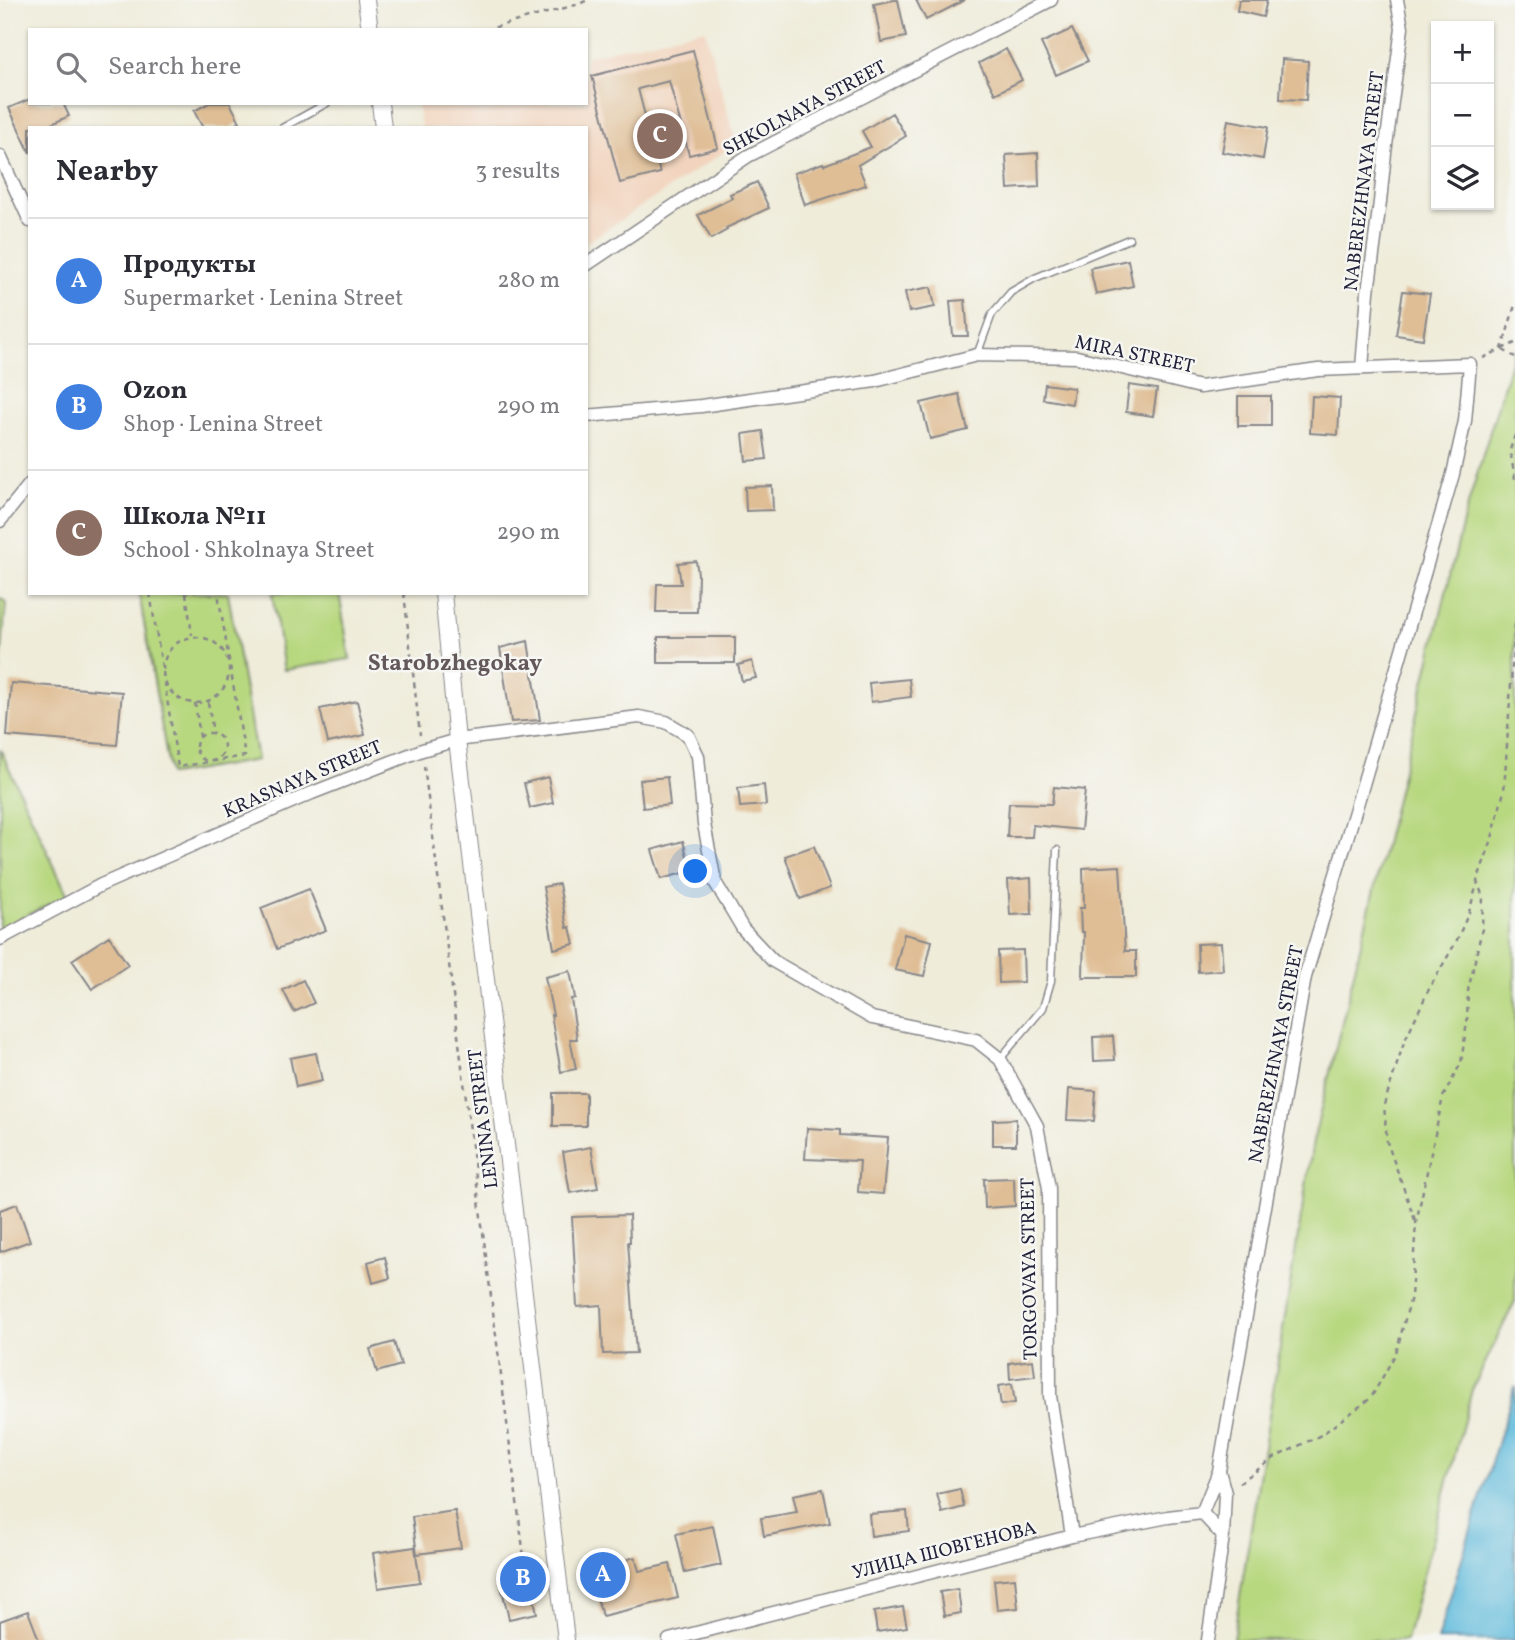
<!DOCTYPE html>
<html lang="en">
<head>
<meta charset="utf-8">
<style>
  :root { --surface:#fff; --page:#f2f2f3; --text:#2b2b33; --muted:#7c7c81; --line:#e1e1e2; --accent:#db2777 }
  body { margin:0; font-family:Vollkorn,serif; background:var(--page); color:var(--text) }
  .controls { position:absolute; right:21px; top:21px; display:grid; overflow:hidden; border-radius:0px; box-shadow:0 2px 5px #0004 }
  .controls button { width:63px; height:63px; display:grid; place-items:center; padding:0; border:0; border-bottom:2px solid var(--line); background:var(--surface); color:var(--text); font:35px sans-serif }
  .you { position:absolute; left:696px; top:872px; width:24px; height:24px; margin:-18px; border:5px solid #fff; border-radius:50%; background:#1a73e8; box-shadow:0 0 0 10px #1a73e833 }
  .badge { display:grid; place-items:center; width:46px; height:46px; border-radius:50%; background:var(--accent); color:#fff; font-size:23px; font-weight:700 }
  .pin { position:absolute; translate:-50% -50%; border:4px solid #fff; box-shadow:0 2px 7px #0006 }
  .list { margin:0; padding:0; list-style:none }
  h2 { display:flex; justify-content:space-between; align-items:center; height:91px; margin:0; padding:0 28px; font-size:30px }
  h2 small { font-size:23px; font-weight:400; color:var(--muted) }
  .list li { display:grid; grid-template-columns:46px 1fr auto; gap:21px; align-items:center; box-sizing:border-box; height:126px; padding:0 28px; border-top:2px solid var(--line) }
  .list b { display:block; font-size:26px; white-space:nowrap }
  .list p { margin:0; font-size:23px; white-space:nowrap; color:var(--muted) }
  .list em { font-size:23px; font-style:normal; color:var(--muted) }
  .icon { flex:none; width:38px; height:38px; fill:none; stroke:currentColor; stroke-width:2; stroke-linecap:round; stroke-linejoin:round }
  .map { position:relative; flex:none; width:1515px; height:1640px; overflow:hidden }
  .search { position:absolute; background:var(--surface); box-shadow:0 2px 5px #0004; left:28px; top:28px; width:560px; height:77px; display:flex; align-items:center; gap:18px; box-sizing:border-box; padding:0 24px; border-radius:0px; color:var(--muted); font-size:26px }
  .panel { position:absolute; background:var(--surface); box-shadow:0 2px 5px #0004; left:28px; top:126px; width:560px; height:469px; border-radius:0px }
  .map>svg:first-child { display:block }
</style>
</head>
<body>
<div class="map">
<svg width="1515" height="1640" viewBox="0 0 1515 1640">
  <rect width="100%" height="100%" fill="#f6f6f2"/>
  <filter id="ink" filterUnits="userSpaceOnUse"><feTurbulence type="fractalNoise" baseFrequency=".0143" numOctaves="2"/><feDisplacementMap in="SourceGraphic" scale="14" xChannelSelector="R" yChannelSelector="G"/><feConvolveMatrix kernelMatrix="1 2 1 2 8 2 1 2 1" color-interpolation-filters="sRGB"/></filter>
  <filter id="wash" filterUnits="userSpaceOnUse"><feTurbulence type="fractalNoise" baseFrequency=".00686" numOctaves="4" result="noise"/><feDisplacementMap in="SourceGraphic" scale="28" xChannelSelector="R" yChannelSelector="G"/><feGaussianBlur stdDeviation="1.57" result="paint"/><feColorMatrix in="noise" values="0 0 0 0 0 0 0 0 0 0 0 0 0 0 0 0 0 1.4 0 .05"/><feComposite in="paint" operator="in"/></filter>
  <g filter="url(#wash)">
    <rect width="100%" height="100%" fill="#efecda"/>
    <path fill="#f2d4be" d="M 705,29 L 736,144 L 586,243 L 586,128 L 421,128 L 417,103 L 586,103 L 586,56 Z"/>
    <path fill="#b8d880" stroke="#6d7d5e" stroke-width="2" d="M 1515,349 L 1515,1301 L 1472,1390 L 1406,1640 L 1233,1640 L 1313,1142 L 1464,518 Z
      M 139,593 L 228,593 L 257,760 L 170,775 Z
      M 272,593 L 339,593 L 350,659 L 284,670 Z
      M 0,598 L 6,602 L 0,673 Z
      M 0,749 L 68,896 L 29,914 L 0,931 Z"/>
    <path fill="#5dbadb" stroke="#406e8b" stroke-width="2" d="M 1515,1385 L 1515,1640 L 1437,1640 Z"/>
    <g id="blocks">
      <path fill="#dfbe95" d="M 894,0 L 898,0 L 906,37 L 881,42 L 874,4 Z
        M 916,0 L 965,0 L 926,20 Z
        M 1239,0 L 1267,0 L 1263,17 L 1237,11 Z
        M 1072,29 L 1088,61 L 1056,75 L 1041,43 Z
        M 1006,49 L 1022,80 L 995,94 L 979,63 Z
        M 693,50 L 718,148 L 689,155 L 669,81 L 638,89 L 660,173 L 620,183 L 592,76 Z
        M 1282,59 L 1308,61 L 1306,100 L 1280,99 Z
        M 30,99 L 30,103 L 63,103 L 69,116 L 43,128 L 30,128 L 30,153 L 9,108 Z
        M 209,103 L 230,103 L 240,122 L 229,128 L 203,128 L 194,111 Z
        M 892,113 L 906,136 L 858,165 L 866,185 L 805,205 L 794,173 L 823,163 L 824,165 L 871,147 L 862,131 Z
        M 1228,120 L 1268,127 L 1263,159 L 1222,152 Z
        M 1038,153 L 1039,187 L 1008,189 L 1006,155 Z
        M 757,182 L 769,208 L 726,228 L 727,230 L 711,239 L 698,215 L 732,198 L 730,194 Z
        M 1128,260 L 1133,286 L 1096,294 L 1090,268 Z
        M 931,287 L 935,307 L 909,312 L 905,292 Z
        M 1403,291 L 1430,294 L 1423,339 L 1396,335 Z
        M 965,300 L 968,336 L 953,336 L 950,301 Z
        M 1045,384 L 1074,388 L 1072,404 L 1043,399 Z
        M 1129,385 L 1157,389 L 1153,416 L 1126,412 Z
        M 959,394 L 968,430 L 930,439 L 921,403 Z
        M 1238,396 L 1271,396 L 1271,426 L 1238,426 Z
        M 1312,396 L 1340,398 L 1338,435 L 1310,433 Z
        M 763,431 L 767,459 L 746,461 L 743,434 Z
        M 772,486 L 773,510 L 746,511 L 745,487 Z
        M 696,561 L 698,574 L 697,612 L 656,612 L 657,584 L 681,584 L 678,563 Z
        M 658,637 L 735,637 L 735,663 L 658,663 Z
        M 528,641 L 540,720 L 511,722 L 500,648 Z
        M 752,661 L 756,678 L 742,681 L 738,665 Z
        M 909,679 L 911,697 L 871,702 L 869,683 Z
        M 11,683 L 122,692 L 117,745 L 7,736 Z
        M 357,701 L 365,735 L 328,743 L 320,709 Z
        M 548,777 L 553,803 L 530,808 L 524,783 Z
        M 667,777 L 670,805 L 643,808 L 640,780 Z
        M 764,785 L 766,805 L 740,807 L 738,788 Z
        M 1054,787 L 1085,790 L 1081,830 L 1033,825 L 1032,837 L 1007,837 L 1009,803 L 1052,804 Z
        M 683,841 L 691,871 L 661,879 L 652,850 Z
        M 814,846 L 830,888 L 800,899 L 785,856 Z
        M 1120,866 L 1125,951 L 1136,951 L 1136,977 L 1083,977 L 1084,932 L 1081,932 L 1080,908 L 1084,908 L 1083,868 Z
        M 1031,878 L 1032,914 L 1010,915 L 1008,880 Z
        M 559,884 L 567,928 L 570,927 L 574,944 L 554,949 L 543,887 Z
        M 309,889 L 326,930 L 277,949 L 261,908 Z
        M 904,934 L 932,941 L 924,976 L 895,970 Z
        M 109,936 L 128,965 L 92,989 L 72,960 Z
        M 1221,943 L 1223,970 L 1198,972 L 1197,944 Z
        M 1023,950 L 1024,982 L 999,983 L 998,951 Z
        M 570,971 L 575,998 L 571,999 L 577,1039 L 570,1039 L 576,1069 L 561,1072 L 551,1015 L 553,1015 L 545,977 Z
        M 303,980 L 314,1003 L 294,1012 L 283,990 Z
        M 1113,1036 L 1115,1060 L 1094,1061 L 1093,1037 Z
        M 316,1053 L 322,1081 L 296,1087 L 290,1058 Z
        M 1069,1089 L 1096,1091 L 1094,1121 L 1067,1120 Z
        M 553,1093 L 586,1093 L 586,1126 L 553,1126 Z
        M 1016,1119 L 1016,1145 L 993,1145 L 993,1120 Z
        M 807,1128 L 840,1130 L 840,1135 L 888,1138 L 883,1194 L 858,1192 L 860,1161 L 805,1159 Z
        M 591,1147 L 598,1188 L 570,1193 L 563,1152 Z
        M 1014,1178 L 1015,1206 L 985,1208 L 984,1179 Z
        M 17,1204 L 30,1241 L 0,1252 L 0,1210 Z
        M 629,1215 L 630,1242 L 628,1242 L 636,1353 L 603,1354 L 601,1305 L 577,1307 L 572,1217 Z
        M 385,1257 L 390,1278 L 373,1283 L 368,1262 Z
        M 394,1342 L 401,1365 L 377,1372 L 370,1349 Z
        M 1033,1360 L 1035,1376 L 1010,1379 L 1009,1363 Z
        M 1012,1384 L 1015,1403 L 1001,1405 L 998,1386 Z
        M 823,1489 L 830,1523 L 764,1536 L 761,1518 L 797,1512 L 793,1495 Z
        M 960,1489 L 964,1507 L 942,1513 L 937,1494 Z
        M 455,1511 L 461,1548 L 417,1554 L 412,1517 Z
        M 907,1511 L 909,1531 L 871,1536 L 869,1514 Z
        M 713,1526 L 721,1565 L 685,1573 L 676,1534 Z
        M 415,1547 L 420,1582 L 378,1588 L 373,1553 Z
        M 609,1555 L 612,1564 L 635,1557 L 639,1571 L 670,1564 L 678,1598 L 602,1616 L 587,1560 Z
        M 528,1571 L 537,1613 L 509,1619 L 499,1577 Z
        M 1015,1578 L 1018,1608 L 997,1610 L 994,1580 Z
        M 958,1589 L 961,1613 L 944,1616 L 940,1592 Z
        M 903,1607 L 907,1627 L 877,1632 L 874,1612 Z
        M 28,1611 L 39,1640 L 0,1640 L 0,1621 Z"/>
    </g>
  </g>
  <g filter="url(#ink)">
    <use href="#blocks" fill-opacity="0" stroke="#88878a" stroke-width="2"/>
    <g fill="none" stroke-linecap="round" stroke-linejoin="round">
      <defs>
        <path id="service" d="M 282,128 L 327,103
          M 977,355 L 992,314 L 1011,292 L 1035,278 L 1129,239
          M 1000,1059 L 1043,1008 L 1051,981 L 1057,850"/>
        <path id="minor" d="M 0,156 L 30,221
          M 586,265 L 748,156 L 1051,0
          M 1362,368 L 1368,292 L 1380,202 L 1385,153 L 1402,28 L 1397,0
          M 586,416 L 701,406 L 875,381 L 977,355 L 1077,357 L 1200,387 L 1318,370 L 1470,364 L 1465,421 L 1453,474 L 1362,788 L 1305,977 L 1219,1471 L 1225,1493 L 1223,1536 L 1208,1640
          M 0,521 L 30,484
          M 0,939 L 101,885 L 312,793 L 422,750 L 457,740 L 639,717 L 666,722 L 688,735 L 698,756 L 704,824 L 715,882 L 743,929 L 773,961 L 872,1018 L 976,1040 L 1000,1059 L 1037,1126 L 1049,1188 L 1050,1396 L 1072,1536
          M 1202,1513 L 1219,1471
          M 669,1640 L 1072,1536 L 1168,1517 L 1202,1513 L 1223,1536"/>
        <path id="tertiary" d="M 366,0 L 370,30
          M 380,103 L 383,128
          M 443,593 L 457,740 L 566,1640"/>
      </defs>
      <use href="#service" stroke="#88878a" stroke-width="9"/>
      <use href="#minor" stroke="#88878a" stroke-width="15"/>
      <use href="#tertiary" stroke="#88878a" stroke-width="18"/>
      <path stroke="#88878a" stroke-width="2.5" stroke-dasharray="5 5" stroke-linecap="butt" d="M 485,30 L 579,4 L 588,0
        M 1502,349 L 1515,343
        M 1503,350 L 1515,357
        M 1483,358 L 1502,349 L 1515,305
        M 1515,435 L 1510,450 L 1515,479
        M 150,593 L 178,767 L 245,756 L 218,593
        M 186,593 L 192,635
        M 404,593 L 420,735
        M163 670a33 33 0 1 1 66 0a33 33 0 1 1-66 0Z
        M 208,702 L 213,733
        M 195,703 L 200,737
        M196 747a14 14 0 1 1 28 0a14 14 0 1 1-28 0Z
        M 424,766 L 524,1557 L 540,1572
        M 1415,1220 L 1387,1142 L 1384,1105 L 1404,1042 L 1430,987 L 1456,942 L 1469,912 L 1477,884
        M 1239,1483 L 1274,1458 L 1321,1435 L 1371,1398 L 1396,1353 L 1411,1297 L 1416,1223 L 1443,1097 L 1461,1063 L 1467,1022 L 1468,991 L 1482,929 L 1483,897 L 1477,881 L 1491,842 L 1504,791 L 1515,623"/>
      <use href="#service" stroke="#fff" stroke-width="6"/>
      <use href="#minor" stroke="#fff" stroke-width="12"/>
      <use href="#tertiary" stroke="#fff" stroke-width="16"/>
    </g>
  </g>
  <g text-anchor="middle" stroke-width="5" stroke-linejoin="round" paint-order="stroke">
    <g font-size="19" fill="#22223b" stroke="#f6f6f2">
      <text transform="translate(804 107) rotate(-28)" y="7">SHKOLNAYA STREET</text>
      <text transform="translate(1363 181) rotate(-83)" y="7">NABEREZHNAYA STREET</text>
      <text transform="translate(1135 353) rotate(12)" y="7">MIRA STREET</text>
      <text transform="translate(302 778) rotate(-23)" y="7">KRASNAYA STREET</text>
      <text transform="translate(1275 1054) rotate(-79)" y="7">NABEREZHNAYA STREET</text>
      <text transform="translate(482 1119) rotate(-97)" y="7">LENINA STREET</text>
      <text transform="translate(1028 1269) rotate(-91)" y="7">TORGOVAYA STREET</text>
      <text transform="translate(944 1549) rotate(-14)" y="7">УЛИЦА ШОВГЕНОВА</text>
    </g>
    <g font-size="23" font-weight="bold" fill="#64595a" stroke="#f6f6f2">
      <text x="455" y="670">Starobzhegokay</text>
    </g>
  </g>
</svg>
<div class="controls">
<button>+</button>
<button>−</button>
<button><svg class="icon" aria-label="layers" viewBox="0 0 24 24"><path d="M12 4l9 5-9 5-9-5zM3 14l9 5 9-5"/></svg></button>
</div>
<div class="you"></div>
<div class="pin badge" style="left:603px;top:1575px;background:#3f7fe0">A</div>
<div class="pin badge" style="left:523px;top:1579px;background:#3f7fe0">B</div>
<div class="pin badge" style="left:660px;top:136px;background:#8d6e63">C</div>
<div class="search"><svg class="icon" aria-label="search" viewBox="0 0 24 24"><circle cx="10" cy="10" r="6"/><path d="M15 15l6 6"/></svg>Search here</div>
<section class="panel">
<h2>Nearby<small>3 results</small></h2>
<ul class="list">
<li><span class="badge" style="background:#3f7fe0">A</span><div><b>Продукты</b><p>Supermarket · Lenina Street</p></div><em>280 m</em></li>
<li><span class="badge" style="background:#3f7fe0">B</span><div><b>Ozon</b><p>Shop · Lenina Street</p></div><em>290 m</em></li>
<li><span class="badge" style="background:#8d6e63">C</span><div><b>Школа №11</b><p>School · Shkolnaya Street</p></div><em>290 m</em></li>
</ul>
</section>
</div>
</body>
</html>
